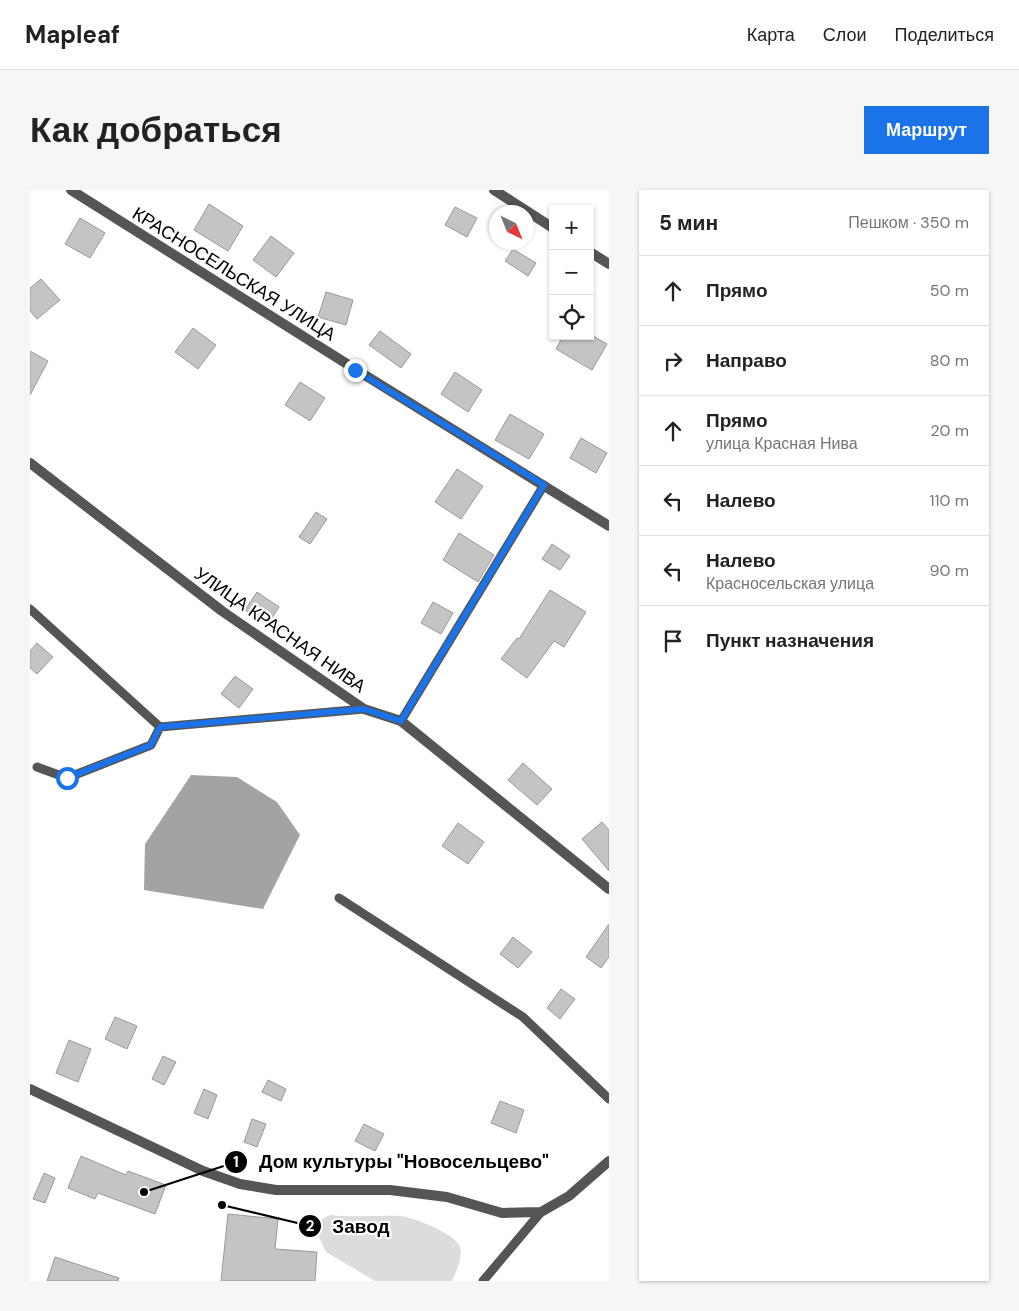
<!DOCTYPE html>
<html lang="ru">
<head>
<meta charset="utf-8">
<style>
  :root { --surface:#fff; --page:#f6f6f6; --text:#222; --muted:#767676; --line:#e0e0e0; --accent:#1a73e8 }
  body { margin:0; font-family:"DM Sans",sans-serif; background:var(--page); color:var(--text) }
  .controls { position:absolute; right:15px; top:15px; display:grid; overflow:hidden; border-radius:0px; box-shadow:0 1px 4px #0004 }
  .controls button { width:45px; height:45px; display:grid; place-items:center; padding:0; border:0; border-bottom:1px solid var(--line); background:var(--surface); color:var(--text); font:25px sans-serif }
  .compass { position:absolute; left:459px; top:15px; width:45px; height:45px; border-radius:50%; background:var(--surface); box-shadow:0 1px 4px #0004; rotate:137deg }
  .stop { position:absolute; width:15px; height:15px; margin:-11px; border:4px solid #1a73e8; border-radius:50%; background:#fff }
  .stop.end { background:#1a73e8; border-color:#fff; box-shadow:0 1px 5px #0008 }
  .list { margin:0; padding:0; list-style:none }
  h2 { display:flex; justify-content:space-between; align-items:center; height:65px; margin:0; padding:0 20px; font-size:21px }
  h2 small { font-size:16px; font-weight:400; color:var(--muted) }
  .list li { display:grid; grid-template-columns:32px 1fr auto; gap:15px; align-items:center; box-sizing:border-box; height:70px; padding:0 20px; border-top:1px solid var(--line) }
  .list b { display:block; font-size:19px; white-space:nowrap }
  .list p { margin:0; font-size:16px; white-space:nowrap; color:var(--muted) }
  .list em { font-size:16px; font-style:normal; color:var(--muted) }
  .icon { flex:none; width:28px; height:28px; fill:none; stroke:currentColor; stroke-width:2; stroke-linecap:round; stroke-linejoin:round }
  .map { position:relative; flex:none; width:579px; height:1091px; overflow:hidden; border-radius:0px }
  header { display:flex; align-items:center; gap:30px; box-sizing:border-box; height:70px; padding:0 25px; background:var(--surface); border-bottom:1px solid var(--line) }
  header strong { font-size:24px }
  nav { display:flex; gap:28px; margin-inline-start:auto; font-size:18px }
  .intro { display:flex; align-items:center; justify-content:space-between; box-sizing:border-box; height:120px; padding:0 30px }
  h1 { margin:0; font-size:35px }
  .button { padding:12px 22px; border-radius:0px; background:var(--accent); color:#fff; font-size:18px; font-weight:700 }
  main { display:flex; gap:30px; padding:0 30px }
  aside { flex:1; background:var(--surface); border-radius:0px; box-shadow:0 1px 4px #0004 }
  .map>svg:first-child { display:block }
</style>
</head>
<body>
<header>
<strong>Mapleaf</strong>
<nav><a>Карта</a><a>Слои</a><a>Поделиться</a></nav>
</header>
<div class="intro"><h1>Как добраться</h1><a class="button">Маршрут</a></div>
<main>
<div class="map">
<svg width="579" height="1091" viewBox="0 0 579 1091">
  <rect width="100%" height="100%" fill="#fff"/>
  <path fill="#dcdcdc" d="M 300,1025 C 323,1028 346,1025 370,1026 C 383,1027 426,1044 430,1057 C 433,1068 426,1082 422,1091 L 345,1091 L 296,1062 L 289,1047 L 292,1029 Z"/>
  <path fill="#a3a3a3" d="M 161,585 L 207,587 L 247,612 L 270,645 L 233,719 L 114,700 L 115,654 Z"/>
  <path fill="#c4c4c4" stroke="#999" d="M 179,14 L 213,36 L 198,61 L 164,40 Z
    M 425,17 L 447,28 L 437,47 L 415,35 Z
    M 50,28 L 75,43 L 60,68 L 35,54 Z
    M 241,46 L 264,63 L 246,87 L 223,70 Z
    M 483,59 L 506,73 L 498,86 L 475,71 Z
    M 11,89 L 30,110 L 7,129 L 0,121 L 0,98 Z
    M 296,102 L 323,110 L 316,135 L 288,127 Z
    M 163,138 L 186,155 L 168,179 L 145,162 Z
    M 350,141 L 381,164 L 371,178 L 339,155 Z
    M 533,146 L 563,146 L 577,154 L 562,180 L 526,159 Z
    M 0,161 L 18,171 L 0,205 Z
    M 425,182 L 452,200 L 438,222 L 411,204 Z
    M 270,192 L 295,208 L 280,231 L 255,215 Z
    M 480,224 L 514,244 L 499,269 L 465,250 Z
    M 551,248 L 577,263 L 566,283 L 540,268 Z
    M 427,279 L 453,296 L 431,329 L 405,312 Z
    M 286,322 L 297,329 L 280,354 L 269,347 Z
    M 429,343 L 464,365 L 448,392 L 413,370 Z
    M 522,354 L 540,366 L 530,380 L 512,369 Z
    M 520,400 L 556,422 L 534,457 L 524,451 L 497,488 L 471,469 L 487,448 L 489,449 Z
    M 227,402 L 249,417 L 238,434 L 215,420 Z
    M 403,412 L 423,423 L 411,444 L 391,433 Z
    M 7,453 L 23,467 L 7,484 L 0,478 L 0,461 Z
    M 205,486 L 223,499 L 209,518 L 191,504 Z
    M 493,573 L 522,599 L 507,615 L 478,590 Z
    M 572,632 L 579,640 L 579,681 L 552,649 Z
    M 428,633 L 454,652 L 438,674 L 412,656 Z
    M 579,734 L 579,767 L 571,778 L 556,767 Z
    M 483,747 L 502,762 L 488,778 L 470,764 Z
    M 531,799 L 545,809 L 530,829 L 517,818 Z
    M 85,827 L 107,836 L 97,859 L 75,849 Z
    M 39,850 L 61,859 L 48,892 L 26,883 Z
    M 133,866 L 146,872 L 134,895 L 122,889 Z
    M 238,890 L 256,899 L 251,911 L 232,902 Z
    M 174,899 L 187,905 L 178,929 L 164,923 Z
    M 470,911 L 494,920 L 486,943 L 461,933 Z
    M 222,929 L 236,934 L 227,957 L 214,952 Z
    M 334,934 L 354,944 L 345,961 L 325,951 Z
    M 51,966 L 96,985 L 98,981 L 136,995 L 125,1024 L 68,1003 L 65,1009 L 38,998 Z
    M 14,983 L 25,988 L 15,1013 L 3,1009 Z
    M 198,1024 L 248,1029 L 245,1059 L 287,1062 L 285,1091 L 191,1091 Z
    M 25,1067 L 89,1088 L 88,1091 L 17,1091 Z"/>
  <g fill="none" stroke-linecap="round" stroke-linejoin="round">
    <path stroke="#555" stroke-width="9" d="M 0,419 L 130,537
      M 371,531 L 514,295
      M 7,577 L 37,588 L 121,555 L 130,537 L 334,519
      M 309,708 L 493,827 L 579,909
      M 453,1091 L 511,1022"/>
    <path stroke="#555" stroke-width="10" d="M 41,0 L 325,179 L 579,336
      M 464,0 L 523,38
      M 560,62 L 579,74
      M 0,273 L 192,421 L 334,519 L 371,531 L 579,699"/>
    <path stroke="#555" stroke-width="10" d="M 0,899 L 173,981 L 210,994 L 246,1000 L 360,1000 L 417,1007 L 472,1023 L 511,1022 L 539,1006 L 579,971"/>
  </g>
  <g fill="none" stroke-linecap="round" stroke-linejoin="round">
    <path stroke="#1a73e8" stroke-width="6" d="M 37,588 L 121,555 L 130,537 L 334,519 L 371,531 L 514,295 L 325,180"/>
  </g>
  <g text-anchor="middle" stroke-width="4.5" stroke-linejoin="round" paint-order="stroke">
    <g font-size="18" fill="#000" stroke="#fff">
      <text transform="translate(204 84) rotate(32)" y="6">КРАСНОСЕЛЬСКАЯ УЛИЦА</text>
      <text transform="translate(250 440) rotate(35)" y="6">УЛИЦА КРАСНАЯ НИВА</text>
    </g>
  </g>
  <path fill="none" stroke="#000" stroke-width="2" d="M114 1002L206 972M192 1015L280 1036"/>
  <g fill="#000" stroke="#fff" stroke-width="2">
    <circle cx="114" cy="1002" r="5"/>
    <circle cx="192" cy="1015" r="5"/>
    <circle cx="206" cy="972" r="12"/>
    <circle cx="280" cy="1036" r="12"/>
  </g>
  <g font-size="15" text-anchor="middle" font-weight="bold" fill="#fff">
    <text x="206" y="977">1</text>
    <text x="280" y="1041">2</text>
  </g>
  <g font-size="19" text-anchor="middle" font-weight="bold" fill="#000" stroke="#fff" stroke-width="4.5" stroke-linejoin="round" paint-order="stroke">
    <text x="374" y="978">Дом культуры "Новосельцево"</text>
    <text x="331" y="1043">Завод</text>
  </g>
</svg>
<div class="controls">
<button>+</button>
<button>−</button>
<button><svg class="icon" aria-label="locate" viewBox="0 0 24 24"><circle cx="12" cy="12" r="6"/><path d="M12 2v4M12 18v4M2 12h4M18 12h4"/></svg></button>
</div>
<svg class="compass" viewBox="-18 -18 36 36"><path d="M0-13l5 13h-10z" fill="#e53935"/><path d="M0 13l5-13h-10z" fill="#767676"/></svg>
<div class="stop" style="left:37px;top:588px"></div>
<div class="stop end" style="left:325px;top:180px"></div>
</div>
<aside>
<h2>5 мин<small>Пешком · 350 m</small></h2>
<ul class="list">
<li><svg class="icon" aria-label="ahead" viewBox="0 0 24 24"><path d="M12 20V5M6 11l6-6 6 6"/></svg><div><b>Прямо</b></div><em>50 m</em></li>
<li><svg class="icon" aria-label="right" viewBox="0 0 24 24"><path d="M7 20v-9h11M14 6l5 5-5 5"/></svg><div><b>Направо</b></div><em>80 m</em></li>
<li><svg class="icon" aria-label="ahead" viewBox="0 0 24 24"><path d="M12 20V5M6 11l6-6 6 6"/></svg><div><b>Прямо</b><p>улица Красная Нива</p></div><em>20 m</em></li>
<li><svg class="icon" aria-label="left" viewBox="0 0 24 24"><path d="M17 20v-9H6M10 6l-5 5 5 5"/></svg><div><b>Налево</b></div><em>110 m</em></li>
<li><svg class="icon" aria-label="left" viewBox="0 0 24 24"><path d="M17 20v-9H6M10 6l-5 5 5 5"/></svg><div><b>Налево</b><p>Красносельская улица</p></div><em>90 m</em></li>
<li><svg class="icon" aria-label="arrive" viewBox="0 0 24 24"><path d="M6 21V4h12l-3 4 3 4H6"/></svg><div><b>Пункт назначения</b></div></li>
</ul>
</aside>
</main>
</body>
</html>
